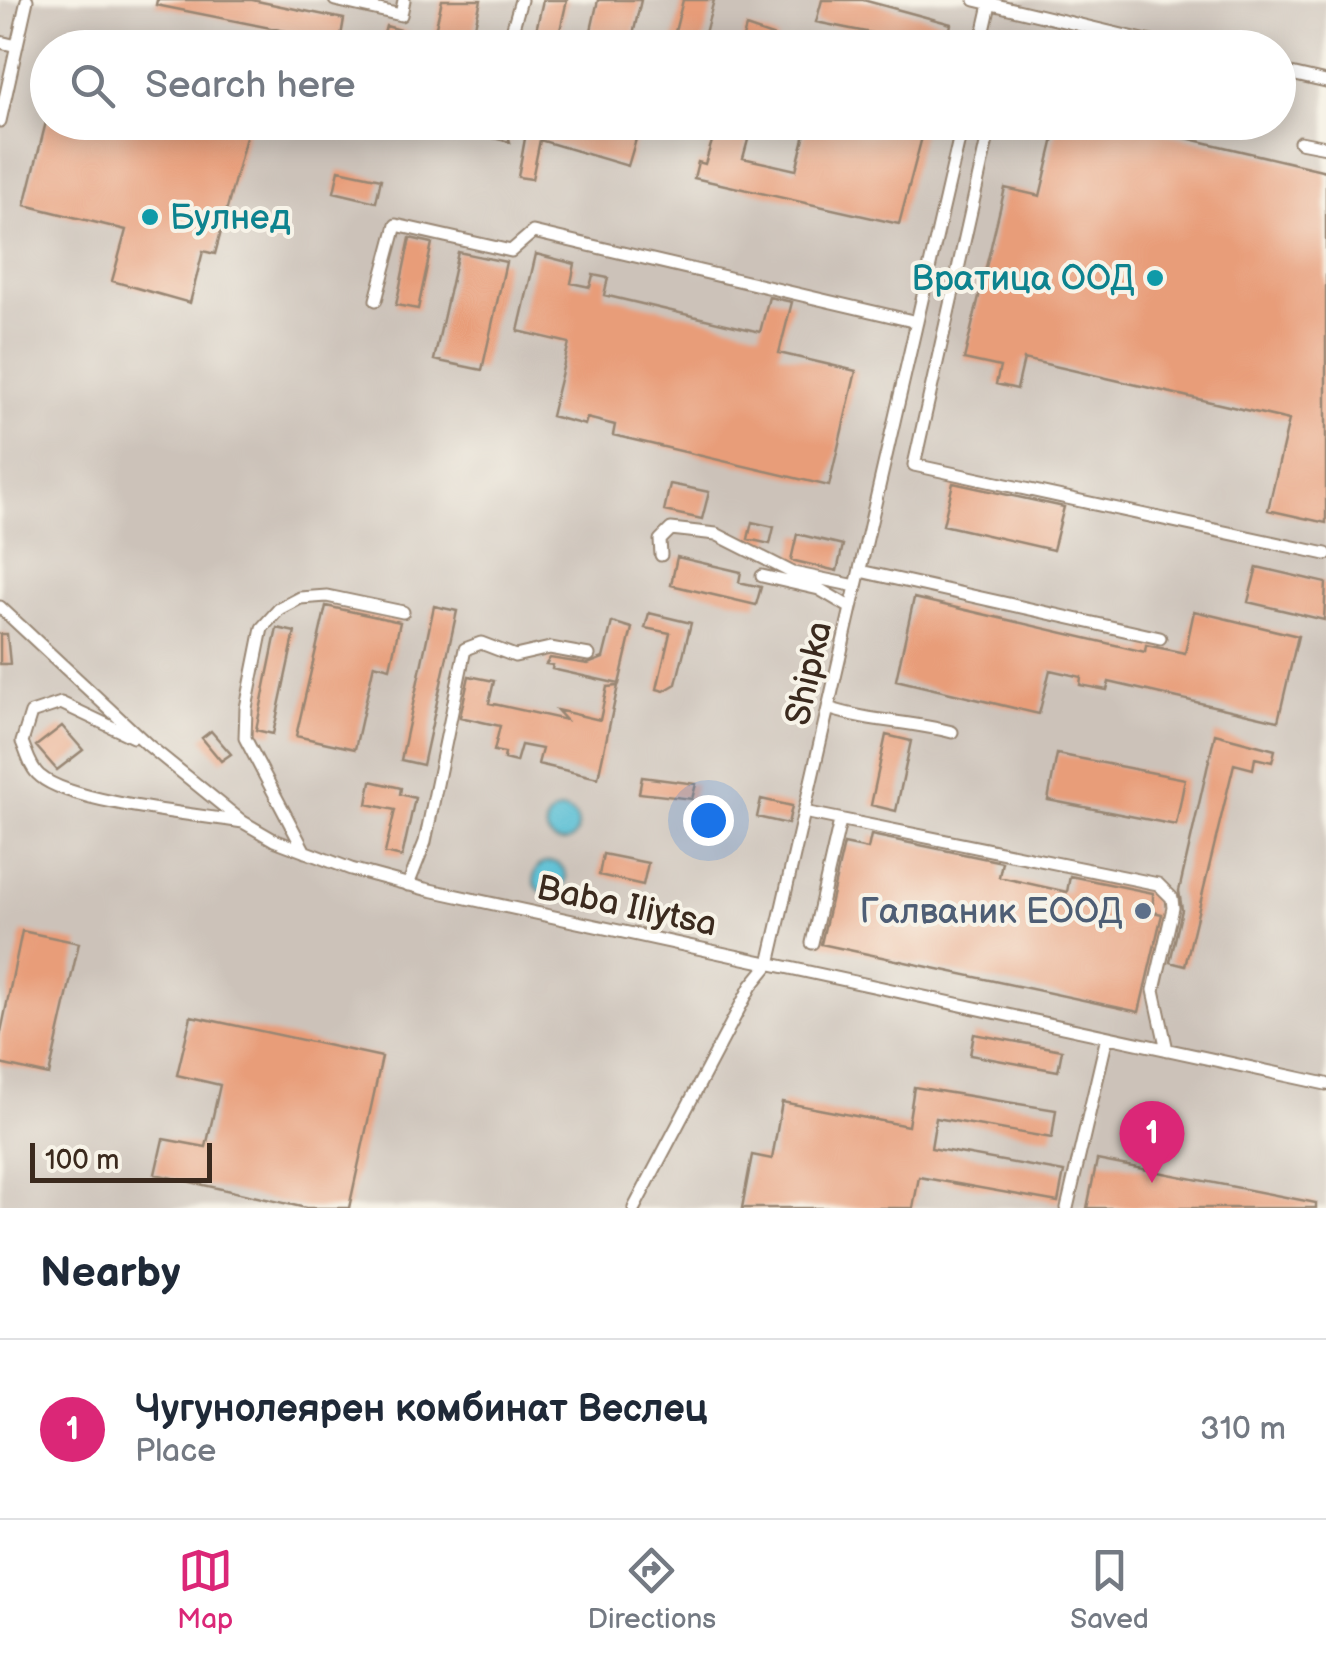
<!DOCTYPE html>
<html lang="en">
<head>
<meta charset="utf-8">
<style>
  :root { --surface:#fff; --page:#f2f2f3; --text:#1f2937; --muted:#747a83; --line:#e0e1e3; --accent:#db2777 }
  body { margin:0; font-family:"Balsamiq Sans",sans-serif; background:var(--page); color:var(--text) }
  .scale { position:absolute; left:30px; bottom:25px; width:182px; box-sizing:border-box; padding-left:10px; border:5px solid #3b2a1e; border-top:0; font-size:28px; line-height:35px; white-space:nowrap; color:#3b2a1e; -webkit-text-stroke:8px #f7f3e8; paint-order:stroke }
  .you { position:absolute; left:708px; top:820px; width:35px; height:35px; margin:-25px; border:8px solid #fff; border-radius:50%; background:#1a73e8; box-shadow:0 0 0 15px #1a73e833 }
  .badge { display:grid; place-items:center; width:65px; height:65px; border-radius:50%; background:var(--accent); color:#fff; font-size:32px; font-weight:700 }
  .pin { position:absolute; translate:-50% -82px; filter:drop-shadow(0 2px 5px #0008) }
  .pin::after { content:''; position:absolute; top:52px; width:35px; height:30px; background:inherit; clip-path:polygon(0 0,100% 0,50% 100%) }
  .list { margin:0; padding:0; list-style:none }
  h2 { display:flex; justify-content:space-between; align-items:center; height:130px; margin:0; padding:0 40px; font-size:42px }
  h2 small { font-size:32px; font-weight:400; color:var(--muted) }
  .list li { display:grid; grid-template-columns:65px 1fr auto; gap:30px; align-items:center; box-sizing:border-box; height:180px; padding:0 40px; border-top:2px solid var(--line) }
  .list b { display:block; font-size:38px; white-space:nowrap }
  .list p { margin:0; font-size:32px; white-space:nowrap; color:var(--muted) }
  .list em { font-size:32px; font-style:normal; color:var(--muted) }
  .icon { flex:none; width:55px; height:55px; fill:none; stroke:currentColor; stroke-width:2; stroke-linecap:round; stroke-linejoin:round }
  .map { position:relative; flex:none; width:1326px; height:1208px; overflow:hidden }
  .search { position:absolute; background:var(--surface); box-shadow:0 5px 25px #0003; left:30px; right:30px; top:30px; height:110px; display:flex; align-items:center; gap:25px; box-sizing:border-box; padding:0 35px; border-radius:55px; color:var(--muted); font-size:38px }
  .sheet { height:310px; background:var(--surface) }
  nav { display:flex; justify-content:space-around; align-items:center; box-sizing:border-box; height:140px; border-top:2px solid var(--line); background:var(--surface); font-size:28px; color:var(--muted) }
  nav a { display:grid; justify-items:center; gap:5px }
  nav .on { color:var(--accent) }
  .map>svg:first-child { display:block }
</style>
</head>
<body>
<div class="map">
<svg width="1326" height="1208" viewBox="0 0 1326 1208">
  <rect width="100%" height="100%" fill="#f7f3e8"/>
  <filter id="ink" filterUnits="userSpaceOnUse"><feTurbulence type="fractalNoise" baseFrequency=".01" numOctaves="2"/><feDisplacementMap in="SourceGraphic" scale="20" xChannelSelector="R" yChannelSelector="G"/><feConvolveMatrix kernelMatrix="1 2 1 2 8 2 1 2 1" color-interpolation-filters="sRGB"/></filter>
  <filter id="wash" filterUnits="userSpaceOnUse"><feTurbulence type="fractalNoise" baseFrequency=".0048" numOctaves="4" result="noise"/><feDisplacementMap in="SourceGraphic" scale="40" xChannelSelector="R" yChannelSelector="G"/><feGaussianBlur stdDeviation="2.25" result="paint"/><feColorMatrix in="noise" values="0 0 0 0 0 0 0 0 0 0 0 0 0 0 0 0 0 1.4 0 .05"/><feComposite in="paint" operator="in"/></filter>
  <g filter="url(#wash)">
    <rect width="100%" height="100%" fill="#f4e2c8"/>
    <path fill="#ccc2b9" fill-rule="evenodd" d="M 0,0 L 1326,0 L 1326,1208 L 0,1208 ZM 48,48 L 1278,48 L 1278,122 L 48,122 Z"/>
    <path fill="#57bed4" stroke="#497479" stroke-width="2.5" d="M546 826a16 16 0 1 1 32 0a16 16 0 1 1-32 0Z
      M534 878a16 16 0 1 1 32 0a16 16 0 1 1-32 0Z"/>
    <g id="blocks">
      <path fill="#e89d79" d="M 157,0 L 252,0 L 344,19 L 340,42 L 156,5 Z
        M 442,0 L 481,0 L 470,48 L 431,48 Z
        M 543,0 L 567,0 L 556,48 L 532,48 Z
        M 598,0 L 641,0 L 630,48 L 587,48 Z
        M 683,0 L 714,0 L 701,48 L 671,48 Z
        M 822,0 L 863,0 L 951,24 L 946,48 L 816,22 Z
        M 386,26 L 408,32 L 404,48 L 380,48 Z
        M 746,27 L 778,38 L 775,48 L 740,48 Z
        M 46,122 L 250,122 L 215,254 L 203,251 L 190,303 L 112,281 L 126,230 L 25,205 Z
        M 446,122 L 504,122 L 510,142 L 445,126 Z
        M 528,122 L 579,122 L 636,139 L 628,166 L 540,140 L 532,179 L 518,177 Z
        M 718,122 L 753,122 L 743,158 L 796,170 L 808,122 L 926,122 L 899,224 L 694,178 L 698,162 L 705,164 Z
        M 1058,122 L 1118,122 L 1326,171 L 1326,523 L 1268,510 L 1289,420 L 1024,359 L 1017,389 L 996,384 L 1000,367 L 964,359 L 1005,188 L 1040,196 Z
        M 339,170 L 381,179 L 376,202 L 334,192 Z
        M 410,238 L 432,243 L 418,309 L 396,305 Z
        M 458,252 L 506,262 L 482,370 L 434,360 Z
        M 536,254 L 575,264 L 571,283 L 590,287 L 593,275 L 608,278 L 604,295 L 760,332 L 769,297 L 792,302 L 779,353 L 856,371 L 829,486 L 613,435 L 615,425 L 587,418 L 585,425 L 551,416 L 569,343 L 518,331 Z
        M 953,483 L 1064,507 L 1053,550 L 943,525 Z
        M 670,484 L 709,492 L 702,519 L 664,511 Z
        M 752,522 L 774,527 L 770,544 L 748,539 Z
        M 797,534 L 843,545 L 837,571 L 791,560 Z
        M 677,557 L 741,572 L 739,582 L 761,587 L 756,605 L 671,585 Z
        M 1257,567 L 1326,583 L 1324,620 L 1248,602 Z
        M 914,598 L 1145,652 L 1146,645 L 1185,653 L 1194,611 L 1298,636 L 1278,721 L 1109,682 L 1107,690 L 1080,685 L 1081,677 L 1050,670 L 1039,714 L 896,680 Z
        M 326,606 L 400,622 L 390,668 L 374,664 L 355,749 L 296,736 Z
        M 434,606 L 457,611 L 423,765 L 401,760 Z
        M 649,613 L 691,623 L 676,684 L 664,691 L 657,689 L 670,633 L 645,628 Z
        M 612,622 L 632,628 L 619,684 L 552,669 L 553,665 L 546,664 L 550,658 L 588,664 L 603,658 Z
        M 277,628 L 295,632 L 273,734 L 256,730 Z
        M 0,634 L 7,634 L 10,664 L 0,664 Z
        M 469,676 L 494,681 L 489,703 L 566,720 L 557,710 L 600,720 L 607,687 L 618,686 L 598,778 L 538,764 L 542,749 L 521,745 L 516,762 L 504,759 L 505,753 L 494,751 L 500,726 L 460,717 Z
        M 62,726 L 83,750 L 57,770 L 36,746 Z
        M 211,731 L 231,754 L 221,761 L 202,738 Z
        M 1215,734 L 1275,750 L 1272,762 L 1255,758 L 1253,769 L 1234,764 L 1185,966 L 1170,962 L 1182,910 L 1179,891 Z
        M 886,735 L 911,741 L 896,811 L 871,805 Z
        M 1057,754 L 1185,779 L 1176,825 L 1048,800 Z
        M 642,777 L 696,784 L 692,799 L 639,793 Z
        M 371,781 L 401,788 L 400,794 L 415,798 L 402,857 L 385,853 L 395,810 L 367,804 Z
        M 761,799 L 792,806 L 788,824 L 757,817 Z
        M 871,835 L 1002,862 L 999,877 L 1067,892 L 1070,876 L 1153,893 L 1153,912 L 1162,914 L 1139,1012 L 821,944 L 844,844 L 868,849 Z
        M 603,854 L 648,863 L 643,885 L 599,875 Z
        M 22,931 L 79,943 L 49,1075 L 0,1064 L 0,1037 Z
        M 191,1016 L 382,1057 L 349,1208 L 306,1208 L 155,1174 L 163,1139 L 206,1147 L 220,1085 L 177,1075 Z
        M 974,1034 L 1062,1050 L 1058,1071 L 970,1055 Z
        M 914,1087 L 1056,1110 L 1052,1138 L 936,1118 L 931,1148 L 1064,1172 L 1058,1202 L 919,1177 L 913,1208 L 742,1208 L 752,1155 L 772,1159 L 782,1102 L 908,1126 Z
        M 1097,1160 L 1316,1203 L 1316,1208 L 1087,1208 Z"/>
    </g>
  </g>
  <g filter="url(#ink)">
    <use href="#blocks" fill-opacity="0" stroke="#988673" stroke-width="2.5"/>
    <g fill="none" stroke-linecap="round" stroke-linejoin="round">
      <defs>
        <path id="minor" d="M 335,0 L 401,15 L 404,0
          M 975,0 L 1177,48
          M 0,42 L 17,46
          M 507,48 L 521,0
          M 980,48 L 991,0
          M 1278,71 L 1326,82
          M 0,121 L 27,0
          M 991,122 L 914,465 L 1326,554
          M 1300,142 L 1326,147
          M 376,300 L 396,225 L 511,251 L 533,232 L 917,322
          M 661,555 L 660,540 L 671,529 L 716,534 L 793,573 L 856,586
          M 860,571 L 1160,638
          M 762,576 L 819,589 L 851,608
          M 0,607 L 148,745 L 243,822 L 274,840 L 351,869 L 425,889 L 1326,1084
          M 828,708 C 870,722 909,721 952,732
          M 133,737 L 61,703 L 31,713 L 22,742 C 27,753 30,768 40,776 C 71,803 198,815 243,822
          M 804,812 L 1158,884 L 1172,898 L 1173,908 L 1154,990 L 1167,1050
          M 305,852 L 245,738 L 246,708 L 262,628 L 279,609 L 300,598 L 327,596 L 403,612
          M 408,885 L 425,842 L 465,649 L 481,643 L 515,656 L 550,648 L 589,655
          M 812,943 L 840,821
          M 634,1208 L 751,986 L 769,964 L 963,122
          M 1067,1208 L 1107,1037"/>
      </defs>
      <use href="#minor" stroke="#988673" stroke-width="15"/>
      <use href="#minor" stroke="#fff" stroke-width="11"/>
    </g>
  </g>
  <g fill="#0f9aa8" stroke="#f7f3e8" stroke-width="4">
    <circle cx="150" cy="217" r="10"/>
    <circle cx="1155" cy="278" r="10"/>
  </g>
  <circle fill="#5c6f8a" stroke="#f7f3e8" stroke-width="4" cx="1143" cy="911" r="10"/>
  <g text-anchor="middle" stroke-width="8" stroke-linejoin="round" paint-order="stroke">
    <g font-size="35" fill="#0d838f" stroke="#f7f3e8" text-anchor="start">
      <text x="170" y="229">Булнед</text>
      <text x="1135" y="290" text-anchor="end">Вратица ООД</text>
    </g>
    <g font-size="35" fill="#3b2a1e" stroke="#f7f3e8">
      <text transform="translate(808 673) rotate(-77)" y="12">Shipka</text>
      <text transform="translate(627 905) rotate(12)" y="12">Baba Iliytsa</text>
    </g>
    <g font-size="35" fill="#4e5e75" stroke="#f7f3e8" text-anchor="end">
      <text x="1123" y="923">Галваник ЕООД</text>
    </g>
  </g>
</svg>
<div class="scale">100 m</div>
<div class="you"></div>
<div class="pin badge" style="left:1152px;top:1183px">1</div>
<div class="search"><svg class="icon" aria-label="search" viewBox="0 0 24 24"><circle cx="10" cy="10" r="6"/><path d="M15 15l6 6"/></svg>Search here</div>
</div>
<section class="sheet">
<h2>Nearby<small></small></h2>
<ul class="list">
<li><span class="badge">1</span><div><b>Чугунолеярен комбинат Веслец</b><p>Place</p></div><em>310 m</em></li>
</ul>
</section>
<nav>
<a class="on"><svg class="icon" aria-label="map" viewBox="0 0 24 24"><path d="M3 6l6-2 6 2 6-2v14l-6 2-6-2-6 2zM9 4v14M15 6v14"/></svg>Map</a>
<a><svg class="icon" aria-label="directions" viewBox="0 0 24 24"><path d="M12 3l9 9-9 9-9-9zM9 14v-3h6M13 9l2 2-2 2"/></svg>Directions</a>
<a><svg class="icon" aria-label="saved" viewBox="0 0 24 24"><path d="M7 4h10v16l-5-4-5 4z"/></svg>Saved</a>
</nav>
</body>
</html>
